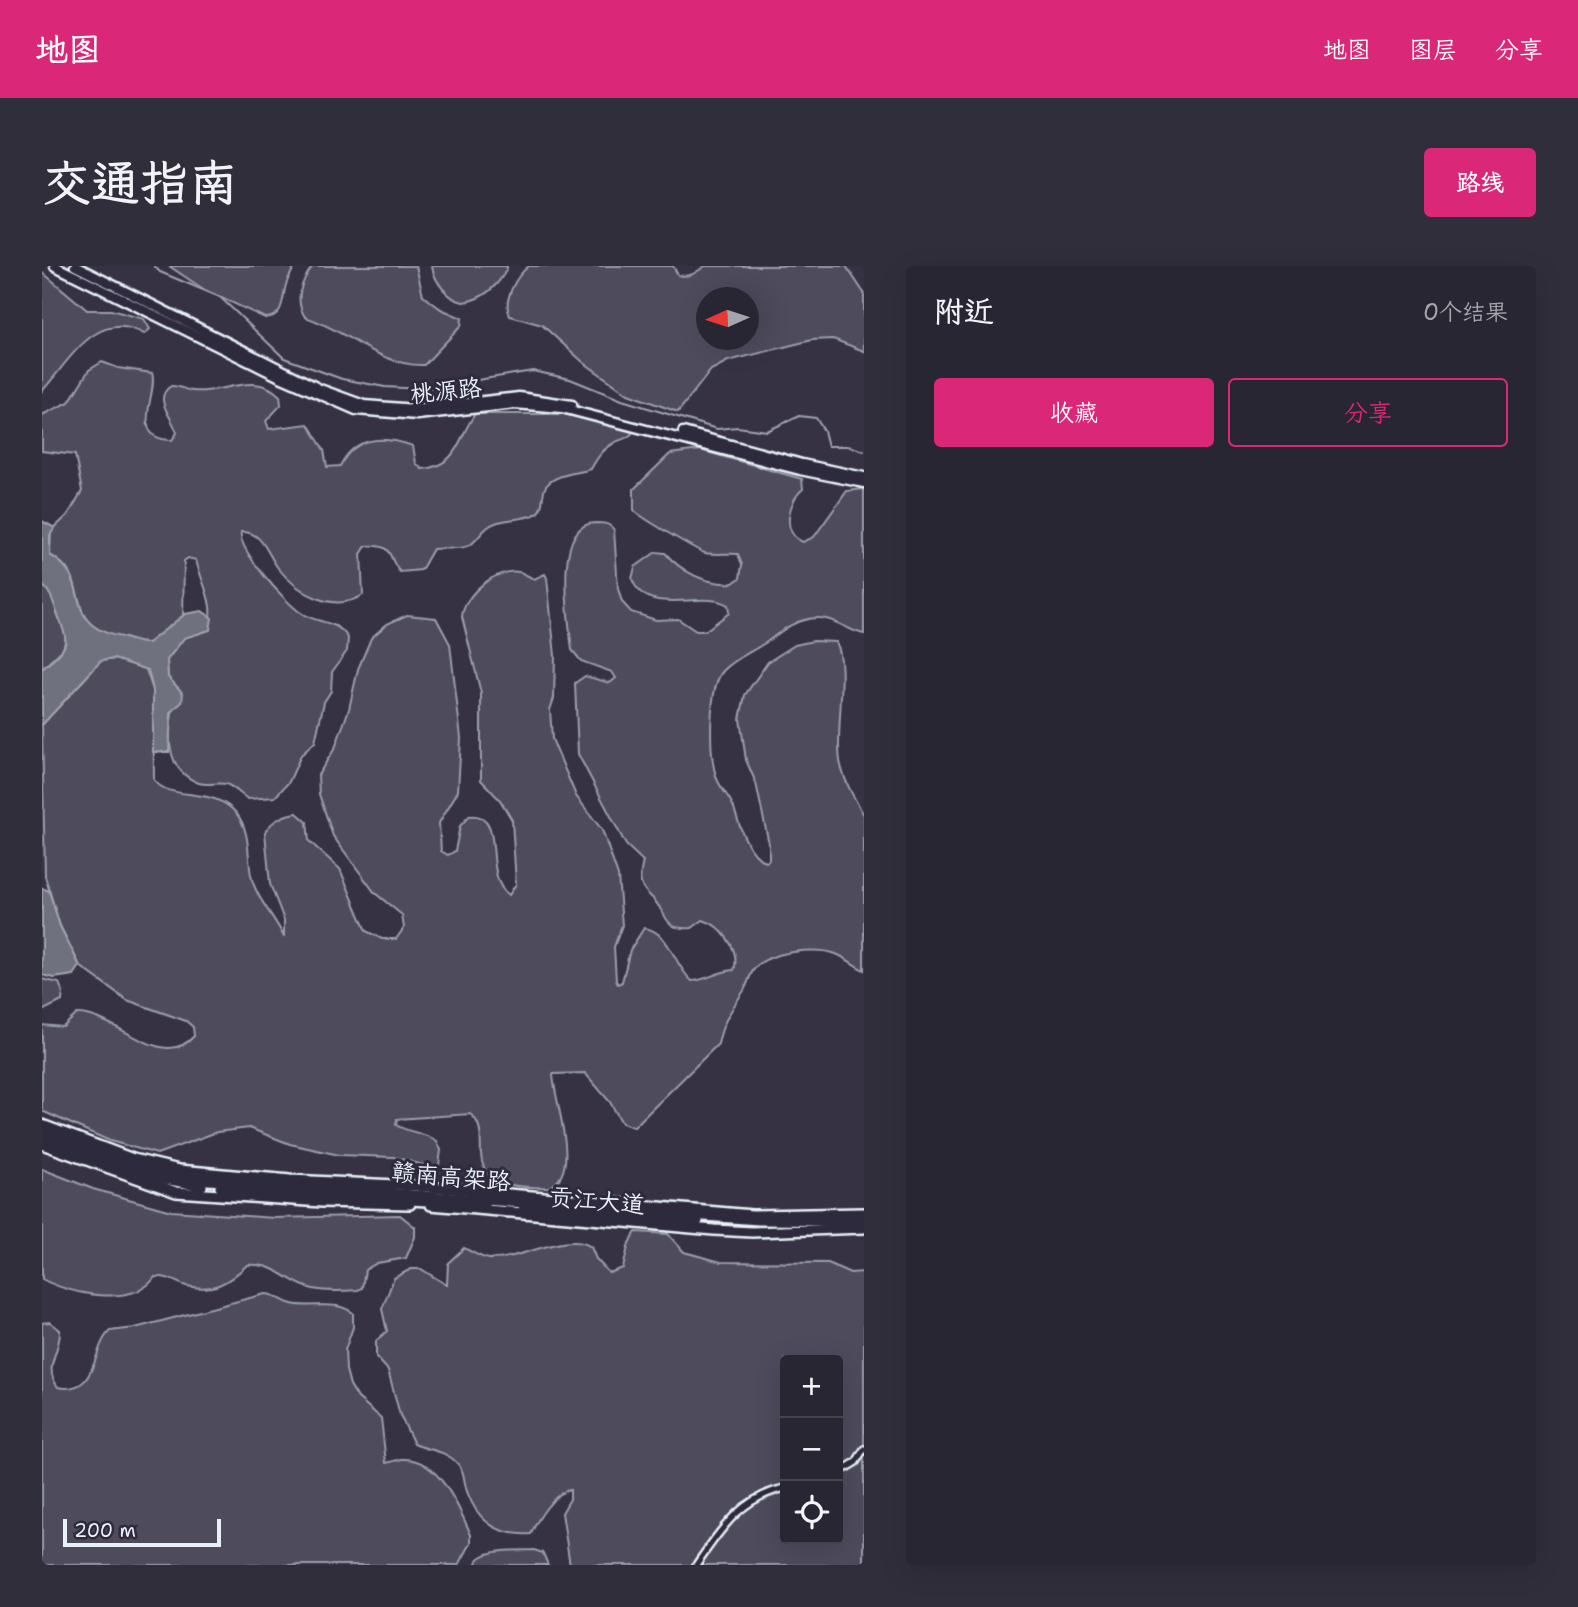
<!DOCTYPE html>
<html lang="zh">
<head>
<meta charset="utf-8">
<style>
  :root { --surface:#282633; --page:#302e3b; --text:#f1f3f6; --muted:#a5a5ac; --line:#44434e; --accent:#db2777 }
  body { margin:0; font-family:"Shantell Sans","LXGW WenKai TC",sans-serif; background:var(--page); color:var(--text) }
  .controls { position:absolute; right:21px; bottom:21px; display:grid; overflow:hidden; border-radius:7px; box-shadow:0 7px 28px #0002 }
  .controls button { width:63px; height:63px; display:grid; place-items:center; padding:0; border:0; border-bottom:2px solid var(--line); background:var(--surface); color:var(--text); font:35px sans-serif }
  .compass { position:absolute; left:654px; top:21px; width:63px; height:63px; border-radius:50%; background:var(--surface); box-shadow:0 7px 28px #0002; rotate:267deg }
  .scale { position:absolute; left:21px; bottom:18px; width:158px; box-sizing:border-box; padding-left:7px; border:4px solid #e8f1f8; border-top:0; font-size:19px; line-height:24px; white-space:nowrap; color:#e8f1f8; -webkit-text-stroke:5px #2f2a3d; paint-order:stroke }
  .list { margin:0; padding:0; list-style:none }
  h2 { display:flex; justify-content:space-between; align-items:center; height:91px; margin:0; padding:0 28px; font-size:30px }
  h2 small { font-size:23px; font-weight:400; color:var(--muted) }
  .actions { display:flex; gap:14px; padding:21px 28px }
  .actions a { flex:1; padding:16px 0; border:2px solid var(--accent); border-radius:7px; text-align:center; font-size:24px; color:var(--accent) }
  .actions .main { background:var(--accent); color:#fff }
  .icon { flex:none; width:38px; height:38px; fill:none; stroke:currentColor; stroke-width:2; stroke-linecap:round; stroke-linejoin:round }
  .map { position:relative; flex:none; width:822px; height:1299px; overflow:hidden; border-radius:7px }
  header { display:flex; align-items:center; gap:42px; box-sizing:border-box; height:98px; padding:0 35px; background:var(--accent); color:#fff }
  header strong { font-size:33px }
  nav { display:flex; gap:38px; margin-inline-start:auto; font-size:24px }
  .intro { display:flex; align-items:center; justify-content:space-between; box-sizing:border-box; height:168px; padding:0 42px }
  h1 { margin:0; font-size:49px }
  .button { padding:18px 32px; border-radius:7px; background:var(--accent); color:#fff; font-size:24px; font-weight:700 }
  main { display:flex; gap:42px; padding:0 42px }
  aside { flex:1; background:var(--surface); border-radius:7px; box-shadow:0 7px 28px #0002 }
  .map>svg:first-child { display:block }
</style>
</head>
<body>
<header>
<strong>地图</strong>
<nav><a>地图</a><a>图层</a><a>分享</a></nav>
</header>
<div class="intro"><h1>交通指南</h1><a class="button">路线</a></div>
<main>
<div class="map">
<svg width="822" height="1299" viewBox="0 0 822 1299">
  <rect width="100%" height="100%" fill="#363244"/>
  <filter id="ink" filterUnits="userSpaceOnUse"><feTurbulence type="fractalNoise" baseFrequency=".0143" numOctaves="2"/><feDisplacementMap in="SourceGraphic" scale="14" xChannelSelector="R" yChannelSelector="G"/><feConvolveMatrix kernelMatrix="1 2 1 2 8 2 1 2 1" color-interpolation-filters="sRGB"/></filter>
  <g filter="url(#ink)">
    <path fill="#4d4b5c" stroke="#9a9eaa" stroke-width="2" fill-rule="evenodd" d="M 127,0 L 252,0 C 251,6 247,10 245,16 C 239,31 244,51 223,52 L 163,24 Z
      M 271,0 L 374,0 L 381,30 L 399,43 L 420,52 L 419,60 L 382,99 C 339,101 303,63 263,51 C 252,34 259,15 271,0 Z
      M 390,0 L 465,0 L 465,2 C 457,19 441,34 421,36 C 406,33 392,15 390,0 Z
      M 487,0 L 631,0 L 636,9 C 648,12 653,7 663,0 L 804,0 L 822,27 L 822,85 L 791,73 L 770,74 L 686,95 L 669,104 L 636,146 L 586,128 L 541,96 L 500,59 L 468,50 C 460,35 474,10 487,0 ZM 664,32 L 706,32 L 706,74 L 664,74 Z
      M 0,6 L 45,44 L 69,44 L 102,53 L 108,63 L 102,68 C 54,41 27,96 0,125 Z
      M 60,96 L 76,102 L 110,107 C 117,127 85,174 130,174 L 135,167 C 130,150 110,132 129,120 C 137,119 142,124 150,125 C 180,129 212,104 238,130 L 239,139 L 224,155 L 227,163 L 266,158 L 282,184 L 285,201 L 298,200 C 313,169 343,170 371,180 L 374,197 L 380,203 C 417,200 416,171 433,148 L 521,148 L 589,161 L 591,166 C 586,174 580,172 572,177 C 561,183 555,192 549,203 C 535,208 514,207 504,220 C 498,230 504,243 492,249 C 482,253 466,253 456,256 C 440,261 437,274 428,279 C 417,285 402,281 391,283 L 379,304 L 358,306 C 345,291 353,278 324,280 L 319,288 L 321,329 C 291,348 256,327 236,302 C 226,289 220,264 199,266 C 195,283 243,336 259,347 C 275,358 294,353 306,372 L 305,385 L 290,406 L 289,425 L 282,436 L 273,476 L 259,489 L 247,516 L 233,531 L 206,533 C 199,529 191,520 184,518 C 175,516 165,520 157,517 C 115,501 129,454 135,422 L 126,411 L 125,394 L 142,372 L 164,365 C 176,341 160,319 154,294 L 146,292 L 142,295 L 141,352 C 131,360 118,375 105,377 C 87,380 55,366 43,355 L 31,312 L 8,290 L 9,265 L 26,249 L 40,225 L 33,189 L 0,185 L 0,149 L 27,136 L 47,104 Z
      M 658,184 L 760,213 L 761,223 C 747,234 738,267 761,276 L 772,271 L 805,225 L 822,223 L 822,368 C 802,365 791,346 762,354 C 749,357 740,365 730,372 C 715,384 694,391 681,405 C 666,422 667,488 674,510 C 677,522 688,530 692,542 C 697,559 706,589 724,596 L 727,594 L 727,578 L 714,517 L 704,494 L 698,453 L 703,429 L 726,396 L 753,379 L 771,375 L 794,376 C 807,398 793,465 798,495 C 801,513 812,532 822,549 L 822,704 C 813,700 803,691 794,688 C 775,681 727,685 713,702 C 707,709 706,719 701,726 C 689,744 680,757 676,778 L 592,861 L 580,857 L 568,836 L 543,807 L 511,808 C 512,836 541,907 507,921 C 403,926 458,869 428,848 L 355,853 L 354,859 C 367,867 382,866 395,875 L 399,884 L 397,899 L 389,901 L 351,891 L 297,889 L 248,878 L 207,862 L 175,866 L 115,888 L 68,875 L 0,845 L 0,759 L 21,761 L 35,748 C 71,746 120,807 152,770 L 151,761 L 144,755 L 85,734 L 38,700 L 18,660 L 3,610 L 0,459 L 59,395 L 72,393 L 103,401 L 111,424 L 112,514 C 128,536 172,520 194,547 C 209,565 205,589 209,609 C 213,631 233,651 242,671 L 242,654 L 228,618 L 223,566 C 229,555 243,548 255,547 L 265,556 L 267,575 L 298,603 L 324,665 L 340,673 L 354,673 L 362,662 L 360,649 L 333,627 L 291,570 L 277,528 L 276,509 L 293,482 L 307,443 L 316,403 L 329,372 L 345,358 L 365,349 L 394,352 L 408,378 L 419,472 L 416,525 L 397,557 L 399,585 L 406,589 L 413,585 L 418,560 L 427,550 C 466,545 439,611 467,629 L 474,618 L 470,554 L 458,534 L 439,514 L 439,427 L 420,351 C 422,328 454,302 477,306 C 482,307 487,311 492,313 L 503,308 L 505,312 L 513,390 L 512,432 L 508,444 L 510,473 L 534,530 L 560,564 L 576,610 L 580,659 L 572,681 L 574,715 L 576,718 L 580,716 L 588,684 L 602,662 C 628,665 632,700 650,715 C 663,715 676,705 692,704 C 699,684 679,659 661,654 L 650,662 C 622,664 627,652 613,635 C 608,629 601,625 599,617 C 597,609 600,602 601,595 L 584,579 L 536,488 L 533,417 L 543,410 L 568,417 L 574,412 L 570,406 L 539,395 L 530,384 C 527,356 510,258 553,257 C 562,257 567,257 572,264 L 576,323 L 580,336 L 589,346 L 614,354 L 636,353 L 654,365 L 663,365 L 687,347 L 686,339 C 660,323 605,353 590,313 L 593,301 L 614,286 L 623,287 C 640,306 664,319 691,317 L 698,312 L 700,299 L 696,288 C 686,287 674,289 663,287 C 656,285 596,250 592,244 L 592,223 L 628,188 Z
      M 0,318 L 10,329 L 24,371 L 21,383 L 0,403 Z
      M 0,713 L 17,717 L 21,726 L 20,735 L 0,745 Z
      M 0,903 L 51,923 L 129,945 L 233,952 L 358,949 L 373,961 L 373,971 L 364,992 L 335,997 L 323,1004 L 320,1022 L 316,1024 C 302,1025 285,1026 271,1023 C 244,1017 237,997 205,999 C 186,1017 172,1026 144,1020 C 135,1017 128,1011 118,1011 L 113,1011 C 92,1042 27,1028 0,1013 Z
      M 594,966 L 626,968 L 642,986 L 679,996 L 786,997 L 808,1007 L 822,1006 L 822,1299 L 528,1299 L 520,1247 L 528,1233 L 528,1224 C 512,1226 495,1254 489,1268 C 459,1270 437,1257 426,1228 C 421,1217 424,1206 415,1197 C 403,1184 388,1185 372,1178 L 358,1149 L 346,1104 L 334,1091 L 334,1075 L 345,1065 L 340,1043 L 352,1012 L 369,1003 L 379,1003 L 405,1019 L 406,997 L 422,982 C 430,986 439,992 447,993 C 476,995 527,964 549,981 L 554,993 L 567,1007 L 581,1002 L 587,977 ZM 743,1094 L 796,1094 L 796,1273 L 743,1273 Z
      M 223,1028 C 234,1028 240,1036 250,1038 C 270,1043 293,1033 311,1047 L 311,1061 L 303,1084 L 304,1104 L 308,1119 L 316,1132 L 339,1152 L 344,1197 C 349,1196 355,1194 360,1193 C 396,1190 418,1243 429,1269 L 429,1277 L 417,1299 L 0,1299 L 0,1057 L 8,1056 L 18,1064 C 19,1086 0,1100 16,1121 C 57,1129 49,1082 68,1065 L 93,1062 Z
      M 492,1284 L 501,1287 L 506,1299 L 433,1299 C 439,1281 476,1285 492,1284 Z"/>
    <path fill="#70717f" stroke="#a0a4af" stroke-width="2" d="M 0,255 L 13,262 L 8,269 L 8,289 C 54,314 15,358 79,371 C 88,373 95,377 106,377 L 143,348 L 160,345 L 170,352 L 168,364 L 142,372 L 125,394 L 126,411 L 141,427 L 140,436 L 129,446 L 127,486 L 111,486 L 111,424 L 106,404 L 72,393 L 59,395 L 0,459 L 0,403 C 28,380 28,379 15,347 C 11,335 9,327 0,318 Z
      M 0,622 L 7,625 L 18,660 L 38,700 L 32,709 L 12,712 L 0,709 Z"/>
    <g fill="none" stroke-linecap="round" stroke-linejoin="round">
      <path stroke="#a0a4af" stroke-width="2" d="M 112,0 L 118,6 L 178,31 L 242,92 L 300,113 L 343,121 L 380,123 L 491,105 L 528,113 L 580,134 L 675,163 L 695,161 L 725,165 L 757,150 L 774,152 L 782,165 L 786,180 L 807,180 L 822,185"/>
      <defs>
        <path id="minor" d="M 796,1207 L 814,1196 L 822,1183
          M 654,1299 C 679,1263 698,1232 743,1222"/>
        <path id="secondary" d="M 13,0 L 236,110 L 314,144 L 375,149 L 473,138 L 520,142 L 758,204 L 822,217
          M 33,0 L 278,123 L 322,139 L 373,143 L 477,131 L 530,139
          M 641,166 L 760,198 L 822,211"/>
        <path id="primary" d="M 0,859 L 91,893 L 137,904 L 248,914 L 374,920 L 710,949 L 822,947
          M 0,878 L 134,926 L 280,936 L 368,938
          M 389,939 L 672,964 L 710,966 L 822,962"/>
        <path id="trunk" d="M 0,865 C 50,887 99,904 152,913 L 717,954 L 822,955
          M 0,873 L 101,909 L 160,920
          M 178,921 L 443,939
          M 481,943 L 656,955"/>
      </defs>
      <use href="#minor" stroke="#e8f1f8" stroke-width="10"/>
      <use href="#secondary" stroke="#e8f1f8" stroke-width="13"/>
      <use href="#primary" stroke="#e8f1f8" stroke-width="14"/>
      <use href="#trunk" stroke="#e8f1f8" stroke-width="14"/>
      <use href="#minor" stroke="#2f2a3d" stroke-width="5"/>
      <use href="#secondary" stroke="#2f2a3d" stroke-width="8"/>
      <use href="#primary" stroke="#2f2a3d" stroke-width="9"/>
      <use href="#trunk" stroke="#2f2a3d" stroke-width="9"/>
    </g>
  </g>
  <g text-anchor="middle" stroke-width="6" stroke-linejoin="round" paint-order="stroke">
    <g font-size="24" fill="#e8f1f8" stroke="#2f2a3d">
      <text transform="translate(404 125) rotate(-6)" y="8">桃源路</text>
      <text transform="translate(409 911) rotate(5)" y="8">赣南高架路</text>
      <text transform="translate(555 935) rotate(5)" y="8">贡江大道</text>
    </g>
  </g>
</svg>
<div class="controls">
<button>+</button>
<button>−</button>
<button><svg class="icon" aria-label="locate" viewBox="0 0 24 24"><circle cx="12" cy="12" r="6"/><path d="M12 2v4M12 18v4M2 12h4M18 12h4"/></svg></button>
</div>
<svg class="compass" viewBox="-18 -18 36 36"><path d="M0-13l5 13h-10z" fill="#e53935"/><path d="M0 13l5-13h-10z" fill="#a5a5ac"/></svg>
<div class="scale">200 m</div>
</div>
<aside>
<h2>附近<small>0个结果</small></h2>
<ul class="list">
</ul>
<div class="actions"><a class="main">收藏</a><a>分享</a></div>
</aside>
</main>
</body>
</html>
